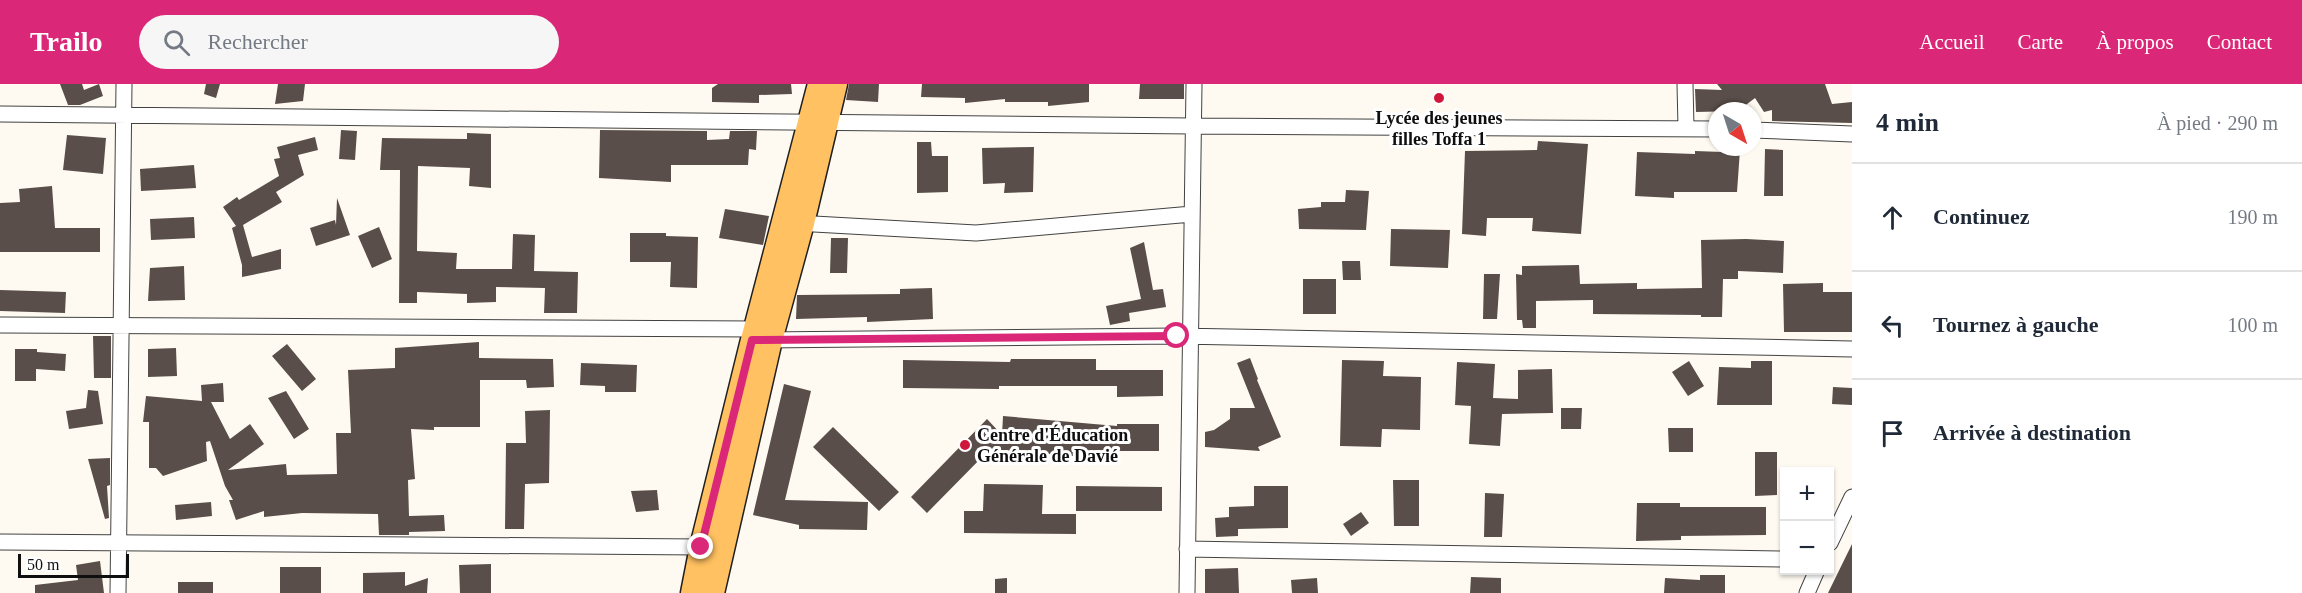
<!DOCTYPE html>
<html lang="fr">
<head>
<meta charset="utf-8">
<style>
  :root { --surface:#fff; --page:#f6f6f7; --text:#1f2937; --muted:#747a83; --line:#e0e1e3; --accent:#db2777 }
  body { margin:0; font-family:Georgia,serif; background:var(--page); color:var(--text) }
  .controls { position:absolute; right:18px; bottom:18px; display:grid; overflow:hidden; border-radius:0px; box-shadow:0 2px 4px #0004 }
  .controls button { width:54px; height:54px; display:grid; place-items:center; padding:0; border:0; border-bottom:2px solid var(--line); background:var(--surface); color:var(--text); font:30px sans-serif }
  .compass { position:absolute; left:1708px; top:18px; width:54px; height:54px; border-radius:50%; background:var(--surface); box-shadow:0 2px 4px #0004; rotate:141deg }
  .scale { position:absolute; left:18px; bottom:15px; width:111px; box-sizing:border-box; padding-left:6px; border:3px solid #0f0f0f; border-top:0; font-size:16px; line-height:21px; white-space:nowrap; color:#0f0f0f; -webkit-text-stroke:4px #fff; paint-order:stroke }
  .stop { position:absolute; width:18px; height:18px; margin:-14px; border:4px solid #db2777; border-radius:50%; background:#fff }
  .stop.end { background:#db2777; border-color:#fff; box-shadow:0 2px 6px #0008 }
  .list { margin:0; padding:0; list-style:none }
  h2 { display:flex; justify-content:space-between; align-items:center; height:78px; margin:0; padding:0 24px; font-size:26px }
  h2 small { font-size:20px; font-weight:400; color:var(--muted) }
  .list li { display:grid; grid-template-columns:39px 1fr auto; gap:18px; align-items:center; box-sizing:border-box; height:108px; padding:0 24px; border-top:2px solid var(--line) }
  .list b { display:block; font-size:22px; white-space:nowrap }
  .list em { font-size:20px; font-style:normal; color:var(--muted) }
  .icon { flex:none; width:33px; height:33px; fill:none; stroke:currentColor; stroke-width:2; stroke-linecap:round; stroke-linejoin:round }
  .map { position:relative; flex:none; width:1852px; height:509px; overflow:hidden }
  header { display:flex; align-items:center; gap:36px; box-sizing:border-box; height:84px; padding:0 30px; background:var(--accent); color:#fff }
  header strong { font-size:28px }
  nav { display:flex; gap:33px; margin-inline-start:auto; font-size:21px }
  .search { width:420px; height:54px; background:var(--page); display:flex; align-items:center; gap:15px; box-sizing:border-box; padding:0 21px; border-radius:33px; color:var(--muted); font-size:22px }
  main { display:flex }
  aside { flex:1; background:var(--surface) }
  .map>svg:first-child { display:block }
</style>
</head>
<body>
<header>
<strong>Trailo</strong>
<div class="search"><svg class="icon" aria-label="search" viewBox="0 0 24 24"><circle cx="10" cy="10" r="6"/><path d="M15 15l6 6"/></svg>Rechercher</div>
<nav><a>Accueil</a><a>Carte</a><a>À propos</a><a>Contact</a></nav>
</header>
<main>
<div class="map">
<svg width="1852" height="509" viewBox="0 0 1852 509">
  <rect width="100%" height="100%" fill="#fffaf1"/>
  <path fill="#594e4a" d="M 60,0 L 82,0 L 84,6 L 99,0 L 103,12 L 80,21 L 68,21 Z
    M 206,0 L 220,0 L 216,14 L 204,10 Z
    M 278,0 L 305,0 L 303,17 L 275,20 Z
    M 718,0 L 791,0 L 792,10 L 759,11 L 759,19 L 712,18 L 712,4 Z
    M 849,0 L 879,0 L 878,18 L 846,16 Z
    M 922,0 L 1089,0 L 1089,18 L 1048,22 L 1048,18 L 1005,18 L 1005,15 L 965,19 L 965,14 L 921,13 Z
    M 1140,0 L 1184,0 L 1184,15 L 1139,15 Z
    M 1717,0 L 1825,0 L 1832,20 L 1852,18 L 1852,39 L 1772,37 L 1772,26 L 1764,28 L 1755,14 L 1738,27 L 1696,28 L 1695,5 L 1722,6 Z
    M 341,46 L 357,47 L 355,76 L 339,75 Z
    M 600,46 L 707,47 L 707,56 L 729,55 L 730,47 L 757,47 L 756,66 L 749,65 L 748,81 L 671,81 L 671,98 L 599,94 Z
    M 467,49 L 491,50 L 491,104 L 469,102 L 470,84 L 418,82 L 417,167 L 457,169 L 456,185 L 512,185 L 513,150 L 535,151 L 534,187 L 578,188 L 577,229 L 544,229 L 545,204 L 496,203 L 496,218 L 467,219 L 467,210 L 417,208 L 417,219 L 399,219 L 400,86 L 380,86 L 382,54 L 467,55 Z
    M 67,51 L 106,54 L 103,90 L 63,86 Z
    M 315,53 L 318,66 L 298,71 L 304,91 L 276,108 L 282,118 L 243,141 L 252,173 L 281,165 L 281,185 L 242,193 L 242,181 L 232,144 L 236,142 L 223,123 L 237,113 L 239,116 L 279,92 L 274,75 L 280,74 L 277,63 Z
    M 1538,57 L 1588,60 L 1581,150 L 1532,147 L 1533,134 L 1487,134 L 1486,152 L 1462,150 L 1465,67 L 1537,66 Z
    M 917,58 L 931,58 L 932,72 L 948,72 L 948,108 L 917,109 Z
    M 1034,63 L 1033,108 L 1004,109 L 1005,99 L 983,100 L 982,64 Z
    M 1723,65 L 1740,66 L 1737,108 L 1674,108 L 1674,114 L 1635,112 L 1637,68 L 1695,70 L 1695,67 L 1723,68 Z
    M 1765,65 L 1783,66 L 1783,112 L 1764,112 Z
    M 194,81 L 196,104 L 141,107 L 140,85 Z
    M 52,102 L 55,144 L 100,144 L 100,168 L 0,168 L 0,119 L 20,118 L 19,105 Z
    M 1346,106 L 1369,107 L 1366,146 L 1299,145 L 1298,125 L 1321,123 L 1321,118 L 1345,118 Z
    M 337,114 L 350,151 L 316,162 L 310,144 L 335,136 L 336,141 Z
    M 725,125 L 769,132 L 763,161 L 719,154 Z
    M 194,133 L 195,154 L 151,156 L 150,135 Z
    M 379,143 L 392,175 L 372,184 L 358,152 Z
    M 1391,145 L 1450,146 L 1448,184 L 1390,182 Z
    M 630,149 L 666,149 L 666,152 L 698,153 L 697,204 L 670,203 L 671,178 L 630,178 Z
    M 831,154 L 848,154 L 847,189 L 830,189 Z
    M 1746,155 L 1784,157 L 1783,189 L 1738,187 L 1738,195 L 1723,195 L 1722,233 L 1701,233 L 1701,231 L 1593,230 L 1593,216 L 1536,217 L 1536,244 L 1523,244 L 1522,236 L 1517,236 L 1516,190 L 1522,191 L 1522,182 L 1579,181 L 1580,200 L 1637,199 L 1637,205 L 1702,204 L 1701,156 Z
    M 1144,158 L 1153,206 L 1163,205 L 1166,223 L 1129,229 L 1130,237 L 1110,241 L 1106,222 L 1141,215 L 1130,164 Z
    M 1342,177 L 1360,177 L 1361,196 L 1343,196 Z
    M 184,182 L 185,216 L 148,217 L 150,184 Z
    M 1484,190 L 1500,190 L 1497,235 L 1483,235 Z
    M 1303,195 L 1336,195 L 1336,230 L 1303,230 Z
    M 1823,199 L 1823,208 L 1852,208 L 1852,248 L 1784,248 L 1783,200 Z
    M 932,204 L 933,235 L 867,238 L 867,233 L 796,235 L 797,211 L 900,210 L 900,205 Z
    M 0,206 L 66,208 L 65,229 L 0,227 Z
    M 93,252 L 111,252 L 111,294 L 94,294 Z
    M 479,258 L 479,274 L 553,275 L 554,303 L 527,304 L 526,296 L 480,296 L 480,343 L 434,343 L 434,346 L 411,345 L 415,395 L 408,396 L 409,432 L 444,431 L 445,447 L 409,448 L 409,451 L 379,451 L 378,430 L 302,429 L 264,433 L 264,427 L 236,436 L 229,416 L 233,416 L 225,402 L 210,357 L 206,358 L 207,377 L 163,392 L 156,384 L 149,384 L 149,338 L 143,338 L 146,312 L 202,317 L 201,301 L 223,299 L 224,318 L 211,318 L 230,355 L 250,340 L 264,360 L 228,386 L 286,380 L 287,391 L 337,390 L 336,349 L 351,349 L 348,286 L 395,284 L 395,264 Z
    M 287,260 L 316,295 L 302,307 L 272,272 Z
    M 176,264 L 177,292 L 148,293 L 148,265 Z
    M 15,265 L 37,265 L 37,268 L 66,270 L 65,287 L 36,285 L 36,297 L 15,297 Z
    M 1250,274 L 1258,295 L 1257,296 L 1281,353 L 1258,363 L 1260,367 L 1205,363 L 1205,348 L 1214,346 L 1230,335 L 1230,324 L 1255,324 L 1237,279 Z
    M 1011,275 L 1096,275 L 1096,286 L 1163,286 L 1163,312 L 1117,313 L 1117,302 L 999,302 L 999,305 L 903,304 L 903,276 L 1010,278 Z
    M 1342,276 L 1384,277 L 1383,292 L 1421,293 L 1420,346 L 1382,345 L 1381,363 L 1340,362 Z
    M 1689,277 L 1704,302 L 1688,312 L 1672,288 Z
    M 1751,277 L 1772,277 L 1772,321 L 1717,321 L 1719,283 L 1751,284 Z
    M 1457,278 L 1495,280 L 1493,314 L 1518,315 L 1518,286 L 1552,285 L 1553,329 L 1502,330 L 1500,362 L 1469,360 L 1471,322 L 1455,321 Z
    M 581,279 L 637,281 L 636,308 L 605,308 L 605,302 L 580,301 Z
    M 784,300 L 811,307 L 785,416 L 868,418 L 867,446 L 799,445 L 799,441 L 753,431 Z
    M 1833,303 L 1852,304 L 1852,321 L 1832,320 Z
    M 88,306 L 98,307 L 103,340 L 69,345 L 66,327 L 86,324 Z
    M 286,307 L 309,345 L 294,355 L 268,314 Z
    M 1561,324 L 1582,324 L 1581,345 L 1561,345 Z
    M 550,326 L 549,399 L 525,400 L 524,445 L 505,445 L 506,359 L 526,359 L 525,327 Z
    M 1003,332 L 1117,342 L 1117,340 L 1159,340 L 1159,367 L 1097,367 L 1096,374 L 990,365 L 927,429 L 911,413 L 987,335 L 1002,351 Z
    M 833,343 L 899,408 L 879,427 L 813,363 Z
    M 1668,344 L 1693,344 L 1693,368 L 1669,368 Z
    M 1755,368 L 1777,368 L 1777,411 L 1755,412 Z
    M 110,374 L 110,401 L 107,402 L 109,434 L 105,435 L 88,375 Z
    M 1393,396 L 1419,396 L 1419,442 L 1394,442 Z
    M 984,400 L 1043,401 L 1042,430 L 1076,430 L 1076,450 L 964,449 L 964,427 L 983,427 Z
    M 1076,402 L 1162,403 L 1162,427 L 1076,427 Z
    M 1254,402 L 1288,402 L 1288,444 L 1238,445 L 1238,452 L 1216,453 L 1215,434 L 1229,433 L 1229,423 L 1254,422 Z
    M 657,406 L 659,426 L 636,428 L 631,407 Z
    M 1485,409 L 1504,410 L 1502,453 L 1484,453 Z
    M 211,418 L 212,432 L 176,436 L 175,421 Z
    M 1637,419 L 1680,419 L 1680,423 L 1766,423 L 1766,451 L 1681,452 L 1681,456 L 1636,457 Z
    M 1361,428 L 1369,439 L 1351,452 L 1343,440 Z
    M 1852,460 L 1852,509 L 1828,509 Z
    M 100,477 L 104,509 L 35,509 L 35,501 L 78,496 L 76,481 Z
    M 491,480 L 491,509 L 460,509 L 459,481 Z
    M 280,483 L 321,483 L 321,509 L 280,509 Z
    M 1238,484 L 1239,509 L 1205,509 L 1205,485 Z
    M 405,488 L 405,502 L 428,494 L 427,509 L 363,509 L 363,489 Z
    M 1700,491 L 1725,491 L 1725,509 L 1664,509 L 1665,494 L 1700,496 Z
    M 1471,493 L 1501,494 L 1501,509 L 1470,509 Z
    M 1007,494 L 1007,509 L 995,509 L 995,495 Z
    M 1317,494 L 1318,509 L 1292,509 L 1291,496 Z
    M 178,498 L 213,498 L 213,509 L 178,509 Z"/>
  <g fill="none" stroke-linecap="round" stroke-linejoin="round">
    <defs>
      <path id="minor" d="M 1685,0 L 1686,43
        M 0,30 L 1193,42 L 1717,45
        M 1753,46 L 1852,50
        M 796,139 L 976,149 L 1192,130
        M 0,241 L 756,245
        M 763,256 L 1177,252 L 1852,265
        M 0,458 L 701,463
        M 1830,459 L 1852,413
        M 1187,465 L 1784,475
        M 118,509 L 124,0
        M 1187,509 L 1194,0
        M 1807,509 L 1817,486"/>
      <path id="primary" d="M 692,509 L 701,463 L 752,256 L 819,0
        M 713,509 L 771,256 L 803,139 L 836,0"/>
    </defs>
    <use href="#minor" stroke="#424242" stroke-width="17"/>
    <use href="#primary" stroke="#202020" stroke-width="25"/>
    <use href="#minor" stroke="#fff" stroke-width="15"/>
    <use href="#primary" stroke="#ffc161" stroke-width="22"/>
  </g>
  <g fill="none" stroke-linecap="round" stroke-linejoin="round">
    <path stroke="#db2777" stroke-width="8" d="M 701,463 L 752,256 L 1177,252"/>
  </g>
  <g fill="#cf173b" stroke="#fff" stroke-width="2">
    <circle cx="1439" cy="14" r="6"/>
    <circle cx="965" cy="361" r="6"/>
  </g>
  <g text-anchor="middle" stroke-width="6" stroke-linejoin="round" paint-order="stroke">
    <g font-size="18" font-weight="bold" fill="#0f0f0f" stroke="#fff">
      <text x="1439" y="40">Lycée des jeunes<tspan x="1439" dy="21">filles Toffa 1</tspan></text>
      <text x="977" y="357" text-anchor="start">Centre d'Éducation<tspan x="977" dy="21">Générale de Davié</tspan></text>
    </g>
  </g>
</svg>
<div class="controls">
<button>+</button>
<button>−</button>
</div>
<svg class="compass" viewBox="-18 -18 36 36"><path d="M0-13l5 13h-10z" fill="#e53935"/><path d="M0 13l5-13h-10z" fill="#747a83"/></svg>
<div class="scale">50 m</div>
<div class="stop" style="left:1177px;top:252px"></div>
<div class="stop end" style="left:701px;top:463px"></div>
</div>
<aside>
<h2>4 min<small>À pied · 290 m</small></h2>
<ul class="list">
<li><svg class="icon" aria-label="ahead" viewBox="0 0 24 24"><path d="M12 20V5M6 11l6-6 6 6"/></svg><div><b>Continuez</b></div><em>190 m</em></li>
<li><svg class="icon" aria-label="left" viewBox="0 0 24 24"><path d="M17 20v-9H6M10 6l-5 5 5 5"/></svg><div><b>Tournez à gauche</b></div><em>100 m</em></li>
<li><svg class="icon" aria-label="arrive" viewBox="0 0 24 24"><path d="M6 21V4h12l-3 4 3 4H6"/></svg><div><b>Arrivée à destination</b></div></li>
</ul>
</aside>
</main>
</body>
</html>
